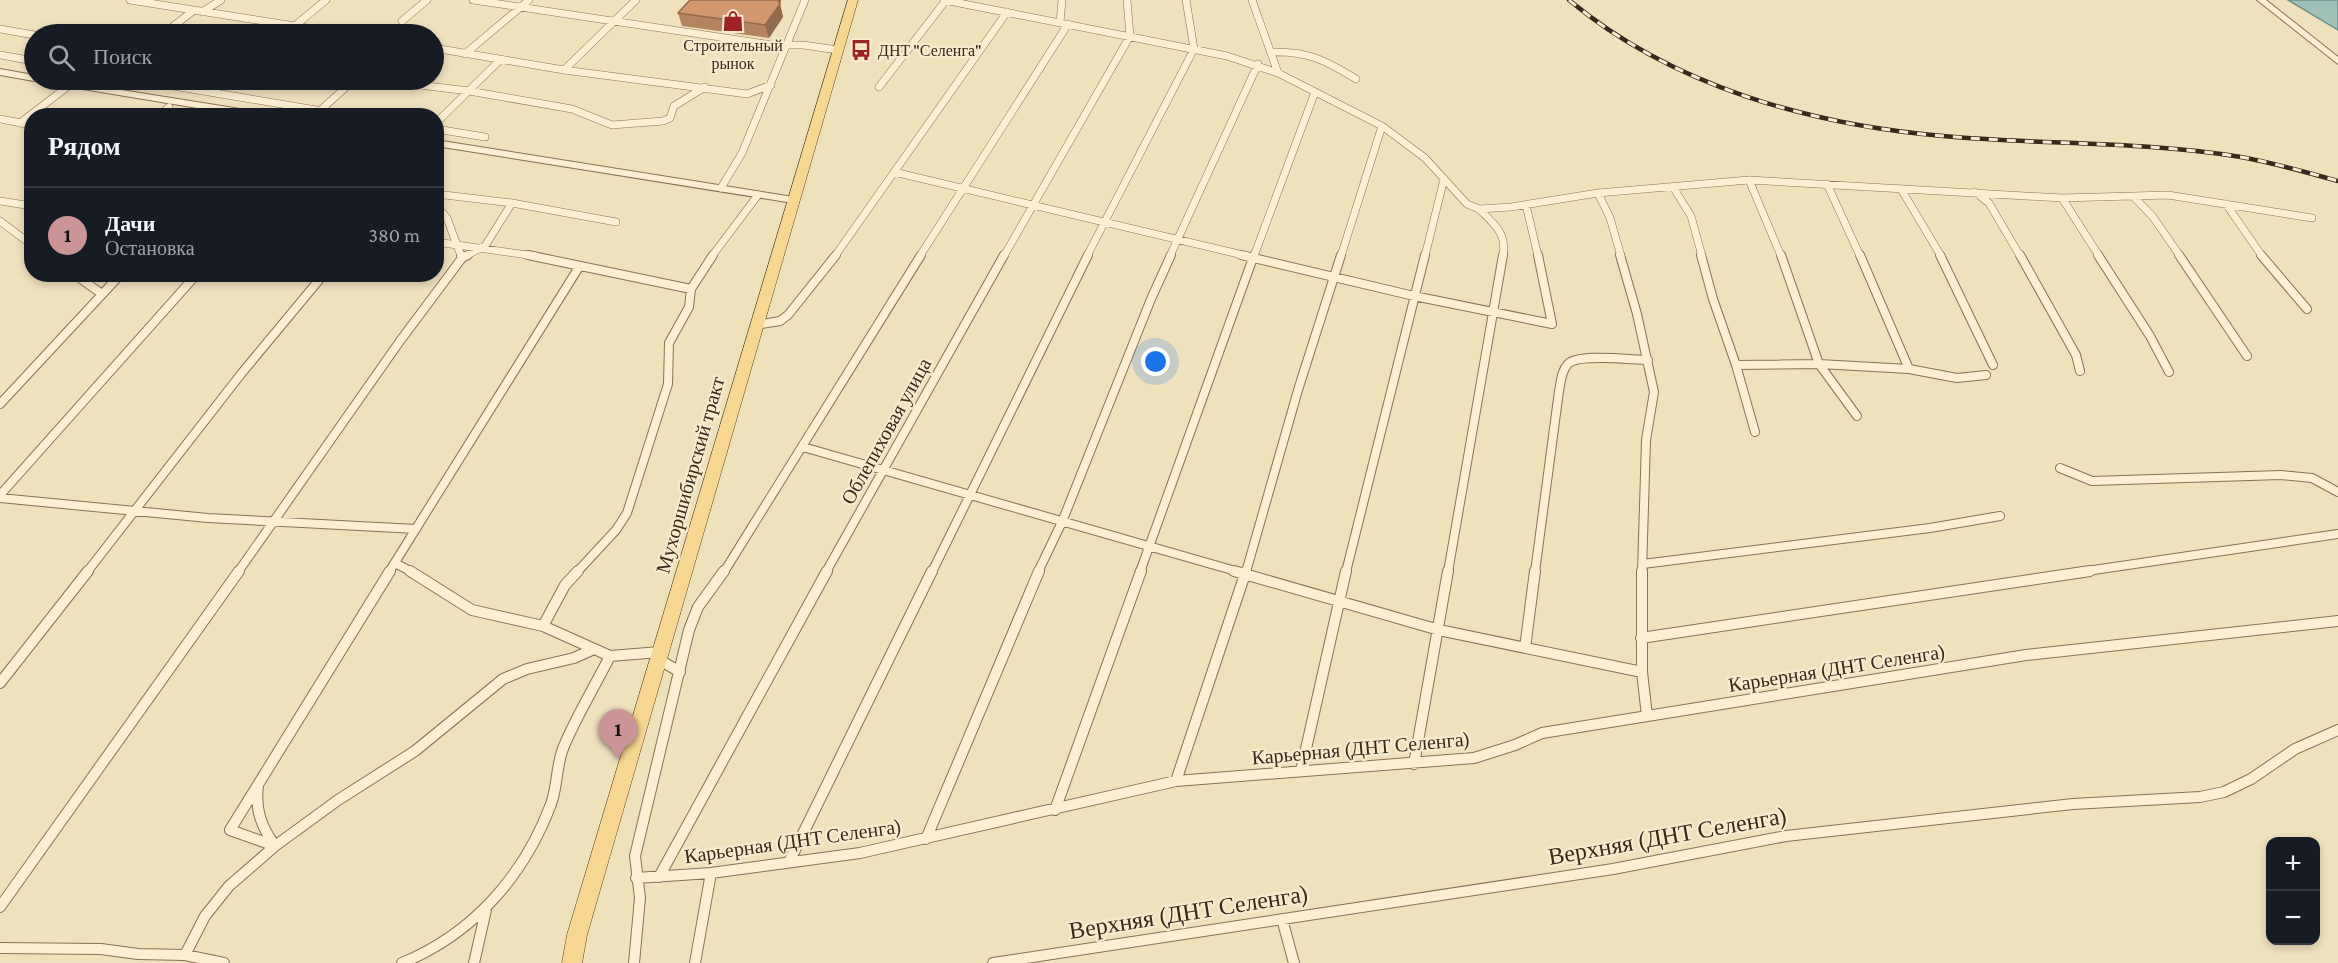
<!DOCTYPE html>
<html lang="ru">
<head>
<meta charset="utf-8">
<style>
  :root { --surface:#171b24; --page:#242831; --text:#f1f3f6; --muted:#9ea1a6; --line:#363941; --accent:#cb9597 }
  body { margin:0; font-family:"Crimson Pro",serif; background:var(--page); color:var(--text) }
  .controls { position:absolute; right:18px; bottom:18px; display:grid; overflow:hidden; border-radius:12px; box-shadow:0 3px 9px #0003 }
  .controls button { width:54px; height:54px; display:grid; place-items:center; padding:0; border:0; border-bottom:2px solid var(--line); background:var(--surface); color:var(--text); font:30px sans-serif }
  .you { position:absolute; left:1156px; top:362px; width:21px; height:21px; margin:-15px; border:4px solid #fff; border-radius:50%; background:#1a73e8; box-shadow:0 0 0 9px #1a73e833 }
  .badge { display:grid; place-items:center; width:39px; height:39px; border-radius:50%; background:var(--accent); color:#111; font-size:20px; font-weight:700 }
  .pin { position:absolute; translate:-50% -50px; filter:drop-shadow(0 2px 3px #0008) }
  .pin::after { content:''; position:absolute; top:32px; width:21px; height:18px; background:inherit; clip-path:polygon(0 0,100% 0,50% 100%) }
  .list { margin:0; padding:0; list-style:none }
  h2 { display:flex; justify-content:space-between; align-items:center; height:78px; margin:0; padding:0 24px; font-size:26px }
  h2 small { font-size:20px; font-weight:400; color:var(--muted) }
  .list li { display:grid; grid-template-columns:39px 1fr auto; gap:18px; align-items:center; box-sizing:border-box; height:96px; padding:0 24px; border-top:2px solid var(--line) }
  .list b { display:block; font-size:22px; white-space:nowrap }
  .list p { margin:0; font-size:20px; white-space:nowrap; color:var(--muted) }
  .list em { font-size:20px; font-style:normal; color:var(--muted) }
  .icon { flex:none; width:33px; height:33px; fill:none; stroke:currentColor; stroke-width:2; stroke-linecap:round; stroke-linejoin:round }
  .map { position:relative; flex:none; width:2338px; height:963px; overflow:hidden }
  .search { position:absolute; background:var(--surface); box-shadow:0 3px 9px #0003; left:24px; top:24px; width:420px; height:66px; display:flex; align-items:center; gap:15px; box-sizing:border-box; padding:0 21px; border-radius:33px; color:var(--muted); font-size:22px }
  .panel { position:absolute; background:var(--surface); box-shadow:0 3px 9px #0003; left:24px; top:108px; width:420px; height:174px; border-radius:24px }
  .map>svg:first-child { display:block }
</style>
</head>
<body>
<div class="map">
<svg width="2338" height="963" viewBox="0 0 2338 963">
  <rect width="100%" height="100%" fill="#f0e1bd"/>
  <path fill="#a1c1b8" stroke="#688f86" stroke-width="1.5" d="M 2288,0 L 2338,0 L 2338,30 Z"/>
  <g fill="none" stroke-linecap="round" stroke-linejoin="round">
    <defs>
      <path id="minor-far2" d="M 130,0 L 346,34
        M 473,0 L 772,45 L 803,45 L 838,50
        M 944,0 L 1227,56 L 1278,73 L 1382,126 L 1425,158 L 1467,204 L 1479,209 L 1511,207 L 1598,193 L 1749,180 L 2062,198 L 2168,195 L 2312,218
        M 1252,0 L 1278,73
        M 202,12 L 221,0
        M 402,21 L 427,0
        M 1060,23 L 1062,0
        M 0,29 L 34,35
        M 163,34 L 193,11
        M 285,34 L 326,0
        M 434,48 L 564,70 L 747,94 L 771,85
        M 1271,52 C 1308,51 1325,60 1356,79
        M 465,54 L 529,0
        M 0,55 L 34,61
        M 564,70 L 636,0
        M 138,80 L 352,116
        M 378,80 L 469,91 L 572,109 L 612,125 L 663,121 L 670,118 L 674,106 L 705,87
        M 879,87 L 946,0
        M 214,91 L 228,80
        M 159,116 L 169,107
        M 314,116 L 354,80
        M 0,119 L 32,125
        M 20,123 L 71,84
        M 436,123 L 500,60
        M 436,129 L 485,137
        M 894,172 L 1247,256
        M 1749,180 L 1781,256
        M 1827,184 L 1860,256
        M 1673,187 L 1691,216 L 1702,256
        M 721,188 L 742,153 L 805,0
        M 1901,189 L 1941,256
        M 1975,192 L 1989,203 L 2020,256
        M 1598,193 L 1610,218 L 1621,256
        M 436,194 L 512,203 L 616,222
        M 2134,197 L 2153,217 L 2180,256
        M 2062,198 L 2099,256
        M 0,201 L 32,206
        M 2226,204 L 2262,256
        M 436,205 L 447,218 L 461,256
        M 1526,205 L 1538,256
        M 1479,209 C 1494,224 1507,233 1503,256
        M 0,221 L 32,245
        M 436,242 L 535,256
        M 465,256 L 485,246 L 512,203
        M 712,256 L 758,195
        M 835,256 L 1007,12
        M 920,256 L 1068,24
        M 1004,256 L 1130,36 L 1127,0
        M 1087,256 L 1194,49 L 1186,0
        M 1170,256 L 1258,64
        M 1254,256 L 1315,92
        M 1341,256 L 1382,126
        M 1425,256 L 1444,179"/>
      <path id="minor-far1" d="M 461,255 L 462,258
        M 528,255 L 691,289
        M 1241,255 L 1414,296 L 1552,324 L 1538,255
        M 1620,255 L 1637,314 L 1654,392 L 1646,440 L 1642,572
        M 1701,255 L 1713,299 L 1736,365 L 1819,364 L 1857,416
        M 1781,255 L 1819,364 L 1909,369
        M 1860,255 L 1909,369 L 1957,378 L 1986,375
        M 1940,255 L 1993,365
        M 2020,255 L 2076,355 L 2080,371
        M 2098,255 L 2150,336 L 2169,372
        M 2179,255 L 2247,356
        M 2261,255 L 2307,309
        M 74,274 L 102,294
        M 756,325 L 780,321 L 788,315 L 836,255
        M 1736,365 L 1755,432
        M 0,404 L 121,274
        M 803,447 L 1239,572
        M 2060,468 L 2092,481 L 2281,475 L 2312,478 L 2338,492
        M 0,495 L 197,274
        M 0,498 L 208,518 L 416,529
        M 395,563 L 412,572
        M 1643,564 L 1930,528 L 2000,516
        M 87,572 L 241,374 L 324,274
        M 238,572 L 400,341 L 462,258 L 468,255
        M 389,572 L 579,267
        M 577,572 L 616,530 L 627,513 L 668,384 L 669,343 L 689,307 L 691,289 L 713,255
        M 724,572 L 921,255
        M 826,572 L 1004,255
        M 932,572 L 1088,255
        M 1038,572 L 1062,522 L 1151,299 L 1171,255
        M 1140,572 L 1254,255
        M 1246,572 L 1298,390 L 1341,255
        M 1346,572 L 1425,255
        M 1448,572 L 1503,255
        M 1535,572 L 1559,391 C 1561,382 1561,371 1568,364 C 1578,353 1632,360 1648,360
        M 2080,572 L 2338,534"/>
      <path id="minor" d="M 410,571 L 472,610 L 543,626 L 610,656 L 660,652
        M 1234,571 L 1439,630 L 1642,672
        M 1642,571 L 1642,672 L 1647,716
        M 543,626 L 565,585 L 578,571
        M 1641,638 L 2090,571
        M 1525,648 L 1535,571
        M 658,659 L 680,672
        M 0,683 L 88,571
        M 1414,764 L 1448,571
        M 1301,771 L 1346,571
        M 1176,781 L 1246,571
        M 258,785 C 255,810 261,826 275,846
        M 1055,810 L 1141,571
        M 926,839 L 1039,571
        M 275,846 L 230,830 L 390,571
        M 789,862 L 932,571
        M 659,877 L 827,571
        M 636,878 L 711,873 L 860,853 L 1176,781 L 1474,758 L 1515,745 L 1542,733 L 2026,655 L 2338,621
        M 0,907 L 239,571
        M 1282,919 L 1294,963
        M 0,948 L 101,949 L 138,954 L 185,955 L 224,963
        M 185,955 L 205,916 L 229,886 L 275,846 L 338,800 L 415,751 L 503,679 L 527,669 L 574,658 L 594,649
        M 402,963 C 473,934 524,876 551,804 C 558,785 556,764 564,746 C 577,715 595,686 610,656
        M 474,963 L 486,910
        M 634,963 L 640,898 L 635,856 L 689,630 L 698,607 L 724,571
        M 695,963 L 711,873
        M 993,963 L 1613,869 L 1786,836 L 2073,804 L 2200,797 L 2224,792 L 2251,779 L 2295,749 L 2338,730"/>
      <path id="tertiary" d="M 2257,0 L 2266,0 L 2338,57 L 2338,64 Z
        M 0,69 L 34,75 L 34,80 L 37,80 L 34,81 L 0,75 Z
        M 42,80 L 59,80 L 266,113 L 270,116 L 246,116 L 46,83 Z
        M 436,140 L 793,197 L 798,200 L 793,203 L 436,146 Z"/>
      <path id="primary" d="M 848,0 L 858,0 L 587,935 L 582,963 L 562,963 L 567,935 Z"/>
    </defs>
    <use href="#minor-far2" stroke="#897155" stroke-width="8"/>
    <use href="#minor-far1" stroke="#897155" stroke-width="10"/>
    <use href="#minor" stroke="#897155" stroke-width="12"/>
    <use href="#tertiary" stroke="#897155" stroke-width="2"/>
    <use href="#primary" stroke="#563f2a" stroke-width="1"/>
    <use href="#minor-far2" stroke="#fbeed1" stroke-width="7"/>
    <use href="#minor-far1" stroke="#fbeed1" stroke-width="8"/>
    <use href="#minor" stroke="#fbeed1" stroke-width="10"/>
    <use href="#tertiary" fill="#fbeed1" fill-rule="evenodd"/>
    <use href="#primary" fill="#f7d791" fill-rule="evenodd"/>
    <defs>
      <path id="rail" d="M 1569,0 C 1672,86 1811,125 1943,136 C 2042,145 2143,141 2241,157 C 2274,163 2306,172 2338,181"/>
    </defs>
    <use href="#rail" stroke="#38291b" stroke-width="4.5"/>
    <use href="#rail" stroke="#f7ebcd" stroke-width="3" stroke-dasharray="9" stroke-linecap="butt"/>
  </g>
  <path fill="#b48360" d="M 690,0 L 781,0 L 780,4 L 783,17 L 769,38 L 682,26 L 678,13 Z"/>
  <path fill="#926a4e" d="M 777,0 L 781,0 L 780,4 L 783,17 L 769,38 L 765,25 Z"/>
  <path fill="#d19870" stroke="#926a4e" stroke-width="1.5" d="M 690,0 L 778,0 L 780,4 L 765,25 L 678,13 Z"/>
  <defs>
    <symbol id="shop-bare" viewBox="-9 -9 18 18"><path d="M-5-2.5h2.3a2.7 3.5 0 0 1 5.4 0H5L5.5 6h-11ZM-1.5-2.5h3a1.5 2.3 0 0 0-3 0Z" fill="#9c2223" stroke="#f7ebcd" stroke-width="2.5" paint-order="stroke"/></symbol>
    <symbol id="bus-bare" viewBox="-9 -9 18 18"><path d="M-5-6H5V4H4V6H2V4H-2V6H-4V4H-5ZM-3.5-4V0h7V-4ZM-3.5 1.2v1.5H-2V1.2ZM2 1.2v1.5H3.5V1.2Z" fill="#9c2223" stroke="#f7ebcd" stroke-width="2.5" paint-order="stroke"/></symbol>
  </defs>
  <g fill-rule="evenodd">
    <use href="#shop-bare" x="718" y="6" width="30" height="30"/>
    <use href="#bus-bare" x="846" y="35" width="30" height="30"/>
  </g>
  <g text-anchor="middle" stroke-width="4.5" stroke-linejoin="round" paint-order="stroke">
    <g font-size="16" fill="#38291b" stroke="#f7ebcd">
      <text x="733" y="51">Строительный<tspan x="733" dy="18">рынок</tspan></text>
      <text x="878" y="56" text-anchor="start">ДНТ "Селенга"</text>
    </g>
    <g font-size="20" fill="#38291b" stroke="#f7ebcd">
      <text transform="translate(886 431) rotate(-61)" y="7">Облепиховая улица</text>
      <text transform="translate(690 475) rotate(-74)" y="7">Мухоршибирский тракт</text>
      <text transform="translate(1837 668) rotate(-9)" y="7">Карьерная (ДНТ Селенга)</text>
      <text transform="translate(1361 748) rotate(-5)" y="7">Карьерная (ДНТ Селенга)</text>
      <text transform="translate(793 841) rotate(-8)" y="7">Карьерная (ДНТ Селенга)</text>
    </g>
    <g font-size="24" fill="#38291b" stroke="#f7ebcd">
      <text transform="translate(1668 836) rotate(-10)" y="8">Верхняя (ДНТ Селенга)</text>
      <text transform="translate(1189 912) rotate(-9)" y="8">Верхняя (ДНТ Селенга)</text>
    </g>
  </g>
</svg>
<div class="controls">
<button>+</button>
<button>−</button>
</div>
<div class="you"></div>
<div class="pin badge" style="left:618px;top:759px">1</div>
<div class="search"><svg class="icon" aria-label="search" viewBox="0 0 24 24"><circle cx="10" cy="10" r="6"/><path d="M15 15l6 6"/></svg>Поиск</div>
<section class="panel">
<h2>Рядом<small></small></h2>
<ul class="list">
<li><span class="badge">1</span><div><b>Дачи</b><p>Остановка</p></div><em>380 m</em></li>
</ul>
</section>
</div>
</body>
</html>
